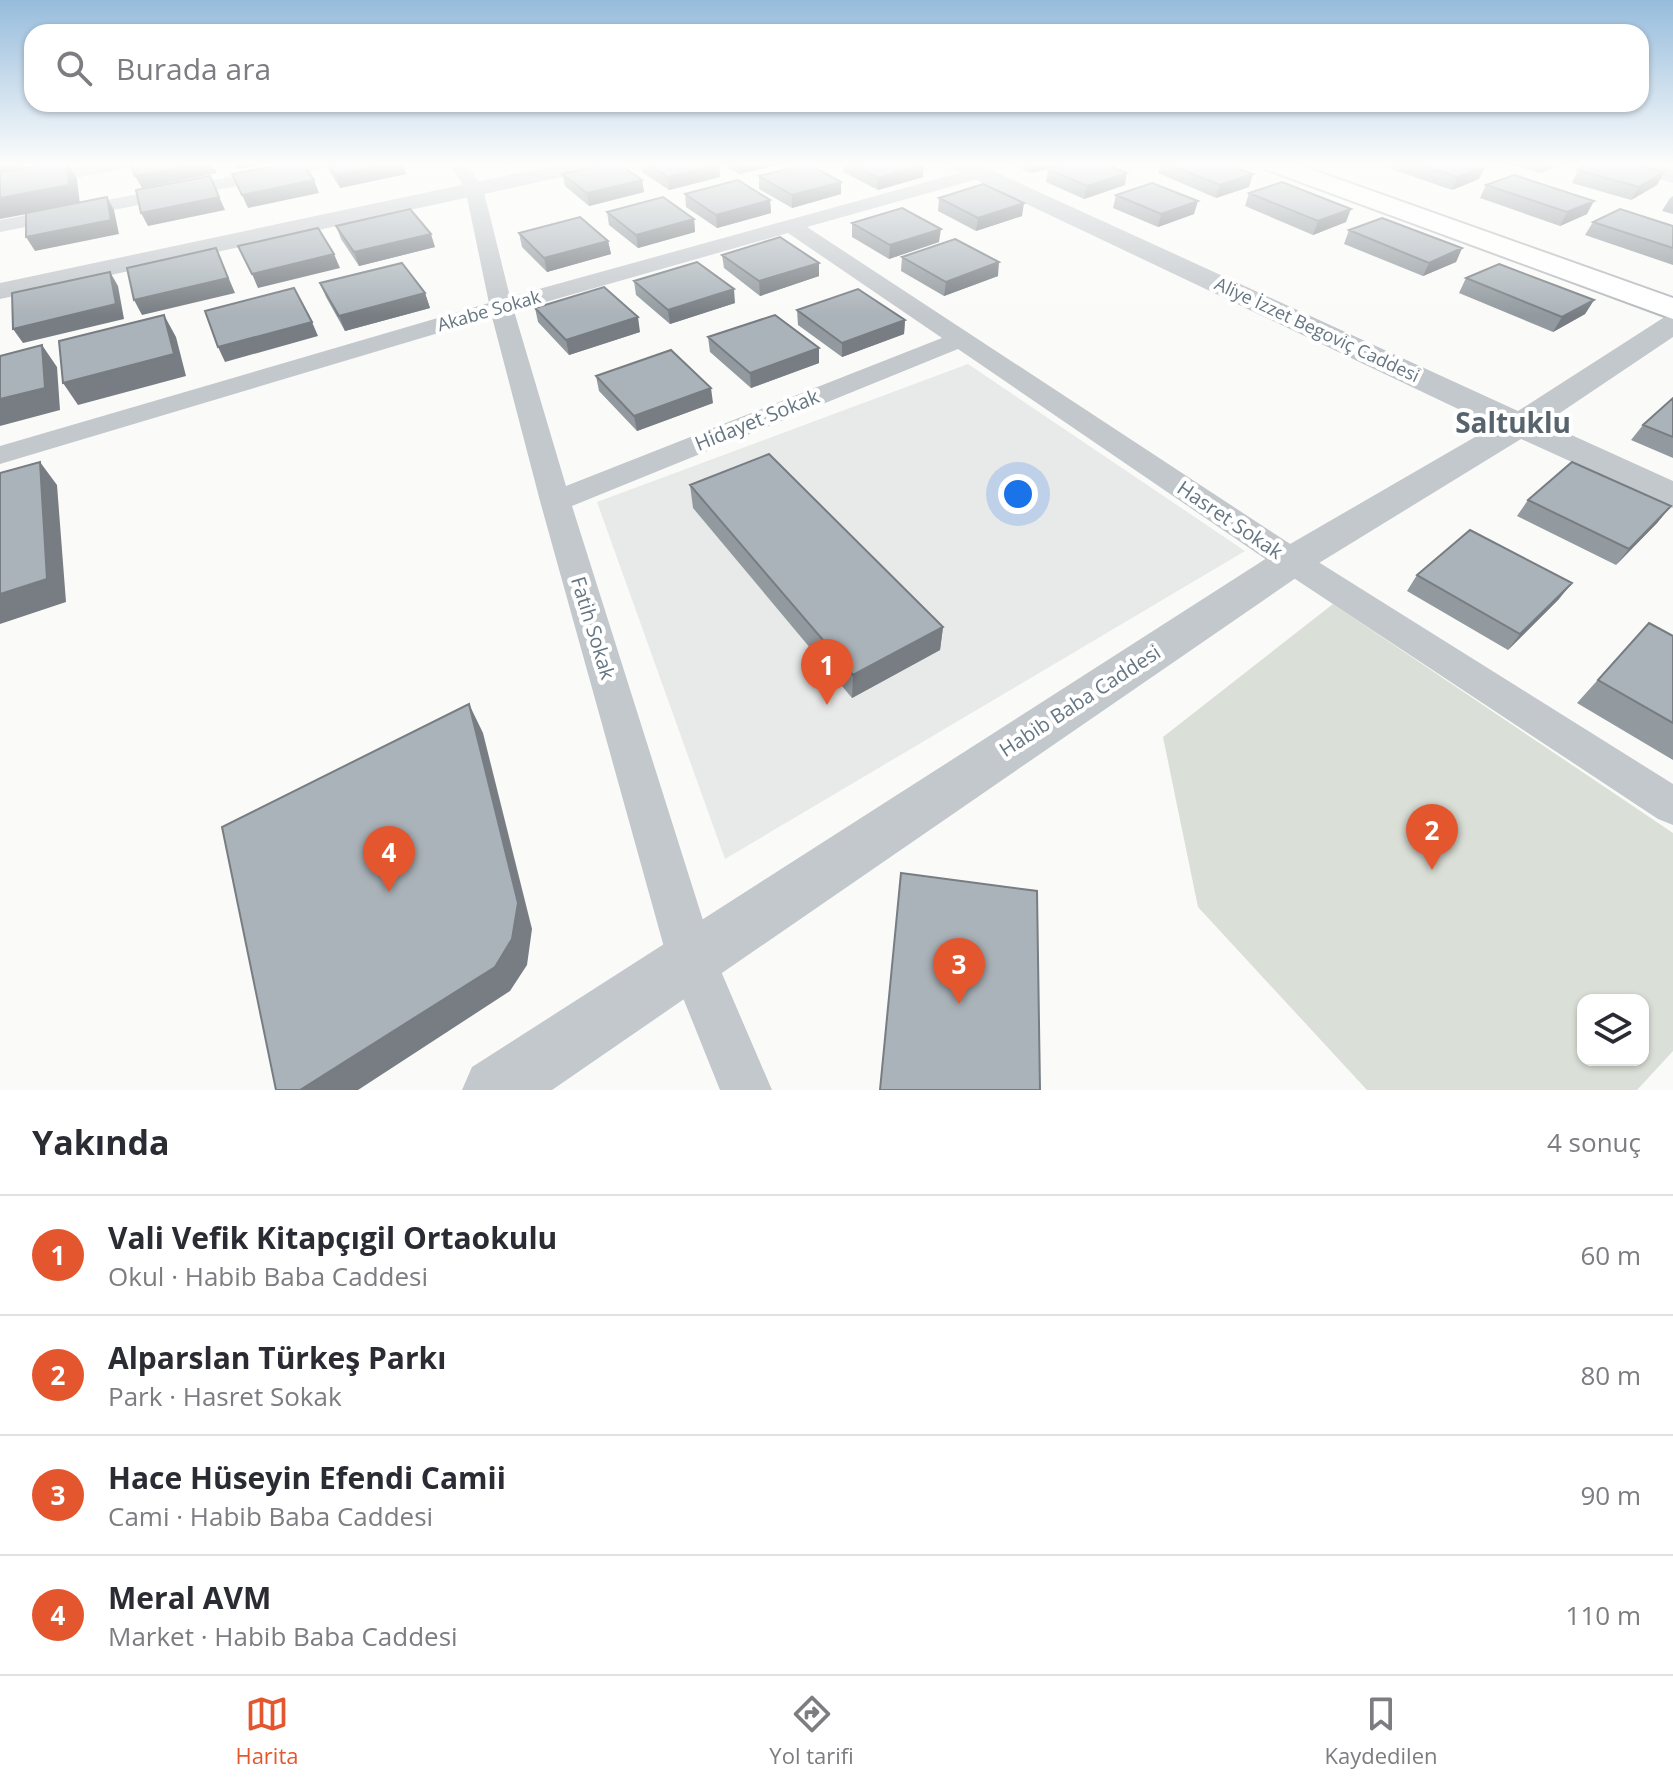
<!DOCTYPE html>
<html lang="tr">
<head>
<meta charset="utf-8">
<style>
  :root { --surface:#fff; --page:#f2f2f3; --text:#2b2b33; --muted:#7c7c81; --line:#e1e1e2; --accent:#e4572e }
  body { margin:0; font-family:"Open Sans",sans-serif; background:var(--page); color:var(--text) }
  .controls { position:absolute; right:24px; bottom:24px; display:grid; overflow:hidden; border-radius:16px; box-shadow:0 2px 6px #0004 }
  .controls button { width:72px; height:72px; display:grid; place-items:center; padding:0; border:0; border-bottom:2px solid var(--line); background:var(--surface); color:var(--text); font:40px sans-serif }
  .you { position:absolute; left:1018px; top:494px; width:28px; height:28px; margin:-20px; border:6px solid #fff; border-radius:50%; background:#1a73e8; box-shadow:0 0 0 12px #1a73e833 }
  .badge { display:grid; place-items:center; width:52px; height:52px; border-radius:50%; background:var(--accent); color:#fff; font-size:26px; font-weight:700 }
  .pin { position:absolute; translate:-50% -66px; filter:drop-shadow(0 2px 4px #0008) }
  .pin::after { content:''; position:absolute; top:42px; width:28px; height:24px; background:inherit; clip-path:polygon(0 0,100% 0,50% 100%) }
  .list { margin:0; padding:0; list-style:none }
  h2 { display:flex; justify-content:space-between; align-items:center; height:104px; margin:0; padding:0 32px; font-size:34px }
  h2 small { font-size:26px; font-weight:400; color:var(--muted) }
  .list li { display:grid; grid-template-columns:52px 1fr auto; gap:24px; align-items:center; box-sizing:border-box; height:120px; padding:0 32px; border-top:2px solid var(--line) }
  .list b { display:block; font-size:30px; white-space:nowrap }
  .list p { margin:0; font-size:26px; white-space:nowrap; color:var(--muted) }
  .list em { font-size:26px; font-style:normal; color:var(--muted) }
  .icon { flex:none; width:44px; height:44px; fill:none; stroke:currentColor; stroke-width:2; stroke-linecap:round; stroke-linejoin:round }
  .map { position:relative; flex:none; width:1673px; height:1090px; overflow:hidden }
  .search { position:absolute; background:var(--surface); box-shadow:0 2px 6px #0004; left:24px; right:24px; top:24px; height:88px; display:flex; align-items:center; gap:20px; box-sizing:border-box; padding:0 28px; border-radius:24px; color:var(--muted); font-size:30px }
  .sheet { height:584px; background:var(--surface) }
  nav { display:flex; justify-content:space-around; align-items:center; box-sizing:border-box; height:112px; border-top:2px solid var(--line); background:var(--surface); font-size:22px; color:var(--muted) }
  nav a { display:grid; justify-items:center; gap:4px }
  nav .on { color:var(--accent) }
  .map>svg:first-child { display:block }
</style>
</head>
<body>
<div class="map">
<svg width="1673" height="1090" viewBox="0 0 1673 1090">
  <rect width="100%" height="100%" fill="#fafaf8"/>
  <path fill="#e8e9e9" d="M 968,364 L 1245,551 L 725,859 L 597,502 Z"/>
  <path fill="#dadfd7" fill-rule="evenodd" d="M 1333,604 L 1673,833 L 1673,1051 L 1637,1090 L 1367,1090 L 1198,907 L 1163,737 ZM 1583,1000 L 1643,1000 L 1643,1060 L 1583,1060 Z"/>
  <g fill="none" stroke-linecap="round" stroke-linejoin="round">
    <defs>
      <path id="primary" d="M 1262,164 L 1296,164 L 1673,298 L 1673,319 L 1265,169 Z"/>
    </defs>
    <use href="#primary" stroke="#b5babe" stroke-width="4"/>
    <path fill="#c3c8cc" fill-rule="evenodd" d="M 96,164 L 132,164 L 123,169 L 0,192 L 0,180 Z
      M 299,164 L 333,164 L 324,169 L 0,232 L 0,220 Z
      M 449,164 L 466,164 L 483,188 L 510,297 L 973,169 L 985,169 L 988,173 L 985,177 L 807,227 L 1304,553 L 1673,784 L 1673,825 L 1658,819 L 1280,569 L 958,349 L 572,506 L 714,955 L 772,1090 L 720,1090 L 667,958 L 540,501 L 492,317 L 0,464 L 0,446 L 489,303 L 465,188 ZM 788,233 L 942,338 L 566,486 L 514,311 Z"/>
    <path fill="#c3c8cc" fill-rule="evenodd" d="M 561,164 L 601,164 L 590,171 L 0,299 L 0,283 Z
      M 950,164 L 978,164 L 1518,411 L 1663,318 L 1673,315 L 1673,337 L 1545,423 L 1673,481 L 1673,508 L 1521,439 L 1306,571 L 552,1090 L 462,1090 L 472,1067 L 1278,551 L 1494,426 L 953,169 Z
      M 1618,164 L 1652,164 L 1673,169 L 1673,183 L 1621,169 Z"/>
    <use href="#primary" fill="#fff" fill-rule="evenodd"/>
  </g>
  <path fill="#929a9f" d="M 325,164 L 403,164 L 406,174 L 340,188 Z
    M 641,164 L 717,164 L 719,165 L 720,177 L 669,190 L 642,172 Z
    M 721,164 L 780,164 L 739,174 Z
    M 843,164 L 921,164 L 923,177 L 878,190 L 843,172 Z
    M 1010,164 L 1066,164 L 1031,173 Z
    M 1160,164 L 1225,164 L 1249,187 L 1216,198 L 1158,173 Z
    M 1383,164 L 1475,164 L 1479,179 L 1452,190 L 1382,166 Z
    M 1507,164 L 1561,164 L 1541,173 Z
    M 1048,169 L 1125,185 L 1084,199 L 1046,182 Z
    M 1578,170 L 1664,172 L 1657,185 L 1631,200 L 1572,183 Z
    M 562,174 L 642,180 L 644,192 L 589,206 L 565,186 Z
    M 759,176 L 841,182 L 841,194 L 792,208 L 759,189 Z
    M 1486,185 L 1587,214 L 1560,226 L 1480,198 Z
    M 1249,193 L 1346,222 L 1313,235 L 1245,206 Z
    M 685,194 L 770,200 L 771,213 L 717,228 L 686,207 Z
    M 1116,195 L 1194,214 L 1158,227 L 1113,208 Z
    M 1673,196 L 1673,214 L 1662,211 L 1670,198 Z
    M 939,198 L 1022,216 L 976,231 L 938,211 Z
    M 607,212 L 694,219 L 695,232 L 638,248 L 609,225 Z
    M 1593,222 L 1673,226 L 1673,265 L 1585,235 Z
    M 852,223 L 939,242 L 889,259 L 852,237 Z
    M 336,226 L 435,247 L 359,266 L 341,239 Z
    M 1349,230 L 1462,248 L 1456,262 L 1423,276 L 1344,244 Z
    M 519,233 L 608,241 L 611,254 L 547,272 L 522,247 Z
    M 722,255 L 819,263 L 819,276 L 760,296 L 724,268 Z
    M 902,257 L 998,276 L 944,296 L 901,271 Z
    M 1466,278 L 1594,300 L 1585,314 L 1553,332 L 1459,293 Z
    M 634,281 L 735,303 L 670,324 L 636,295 Z
    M 320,283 L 425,293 L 430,308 L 345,331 L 326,297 Z
    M 535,308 L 640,332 L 569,355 L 538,322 Z
    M 797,310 L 905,320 L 904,334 L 842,357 L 798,325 Z
    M 708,337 L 819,363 L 751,388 L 710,352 Z
    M 596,376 L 713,403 L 637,431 L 599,391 Z
    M 1673,398 L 1673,458 L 1631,440 L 1643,425 Z
    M 690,485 L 943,627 L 940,650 L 852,698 L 693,508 Z
    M 1528,500 L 1658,522 L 1616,565 L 1517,516 Z
    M 1417,575 L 1559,599 L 1508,650 L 1407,591 Z
    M 1649,623 L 1673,636 L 1673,760 L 1577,703 Z"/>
  <path fill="#777d82" d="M 0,164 L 22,164 L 21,170 L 0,174 Z
    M 30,164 L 71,164 L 68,164 L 77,179 L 80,204 L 0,219 L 0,198 L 32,168 Z
    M 198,164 L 212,164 L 217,173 L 142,188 L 135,176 Z
    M 235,164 L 265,164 L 238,169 Z
    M 394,164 L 403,164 L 406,174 L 340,188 L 336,175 Z
    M 738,164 L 780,164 L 739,174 Z
    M 1032,164 L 1066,164 L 1031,173 Z
    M 1546,164 L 1561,164 L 1541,173 Z
    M 719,165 L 720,177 L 669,190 L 668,177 Z
    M 924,165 L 923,177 L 878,190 L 878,178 Z
    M 1485,167 L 1479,179 L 1452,190 L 1458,177 Z
    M 1664,172 L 1657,185 L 1631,200 L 1639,187 Z
    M 1127,173 L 1125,185 L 1084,199 L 1087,186 Z
    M 1253,174 L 1249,187 L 1216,198 L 1220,185 Z
    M 210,176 L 225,210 L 148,226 L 141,213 Z
    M 314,180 L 319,193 L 248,208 L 242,195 Z
    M 642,180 L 644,192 L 589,206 L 587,193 Z
    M 841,182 L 841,194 L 792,208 L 792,195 Z
    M 107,197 L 114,210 L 119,234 L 35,251 L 26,237 Z
    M 770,200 L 771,213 L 717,228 L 716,215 Z
    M 1198,201 L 1194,214 L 1158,227 L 1161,214 Z
    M 1594,201 L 1587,214 L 1560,226 L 1567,212 Z
    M 1024,203 L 1022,216 L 976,231 L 978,218 Z
    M 1351,209 L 1346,222 L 1313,235 L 1318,221 Z
    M 694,219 L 695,232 L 638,248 L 636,235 Z
    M 941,229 L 939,242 L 889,259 L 890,245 Z
    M 431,234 L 435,247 L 359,266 L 354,252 Z
    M 608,241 L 611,254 L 547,272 L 544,258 Z
    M 216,248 L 235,293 L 142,315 L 134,300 Z
    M 1462,248 L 1456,262 L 1423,276 L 1429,263 Z
    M 334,254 L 340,268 L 258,288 L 252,274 Z
    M 999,262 L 998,276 L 944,296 L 946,282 Z
    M 819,263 L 819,276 L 760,296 L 759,281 Z
    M 110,272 L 118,286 L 124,319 L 23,343 L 13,329 Z
    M 734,289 L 735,303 L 670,324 L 668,310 Z
    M 425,293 L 430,308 L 345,331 L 339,316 Z
    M 1594,300 L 1585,314 L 1553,332 L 1562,317 Z
    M 164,315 L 176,337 L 186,376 L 78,405 L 63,383 Z
    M 638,317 L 640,332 L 569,355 L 566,340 Z
    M 905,320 L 904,334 L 842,357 L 842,343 Z
    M 312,322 L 318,336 L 225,362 L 218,347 Z
    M 42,345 L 57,367 L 60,410 L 0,426 L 0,399 Z
    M 819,348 L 819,363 L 751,388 L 750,373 Z
    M 711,388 L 713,403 L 637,431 L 634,416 Z
    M 40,462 L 57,485 L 66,602 L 0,624 L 0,594 Z
    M 1671,506 L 1658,522 L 1616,565 L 1629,549 Z
    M 1572,583 L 1559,599 L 1508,650 L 1520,634 Z
    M 943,627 L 940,650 L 852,698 L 853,675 Z
    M 469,704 L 483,733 L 532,929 L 527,965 L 510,991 L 358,1090 L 300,1090 Z"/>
  <path fill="#aab3b9" stroke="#777d82" stroke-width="2" d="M 51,164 L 67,164 L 69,185 L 0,198 L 0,172 Z
    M 131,164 L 198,164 L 135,176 Z
    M 287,164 L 303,164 L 314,180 L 242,195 L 232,174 Z
    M 328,164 L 394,164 L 336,175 Z
    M 607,164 L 619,164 L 642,180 L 587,193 L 562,174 Z
    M 647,164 L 717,164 L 719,165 L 668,177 Z
    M 808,164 L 841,182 L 792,195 L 759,176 Z
    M 851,164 L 921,164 L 924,165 L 878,178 Z
    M 1067,164 L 1105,164 L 1127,173 L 1087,186 L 1048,169 Z
    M 1168,164 L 1225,164 L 1253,174 L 1220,185 Z
    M 1417,164 L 1475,164 L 1485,167 L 1458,177 Z
    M 1591,164 L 1631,164 L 1664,172 L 1639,187 L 1578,170 Z
    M 1514,175 L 1594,201 L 1567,212 L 1486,185 Z
    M 210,176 L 219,197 L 141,213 L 136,190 Z
    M 738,180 L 770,200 L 716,215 L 685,194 Z
    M 1282,182 L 1351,209 L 1318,221 L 1249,193 Z
    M 1152,183 L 1198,201 L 1161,214 L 1116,195 Z
    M 983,184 L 1024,203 L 978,218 L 939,198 Z
    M 107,197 L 111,220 L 26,237 L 26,213 Z
    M 663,197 L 694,219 L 636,235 L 607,212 Z
    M 902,208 L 941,229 L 890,245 L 852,223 Z
    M 410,209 L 431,234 L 354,252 L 336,226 Z
    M 1620,209 L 1673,226 L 1673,248 L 1593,222 Z
    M 580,217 L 608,241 L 544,258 L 519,233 Z
    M 1382,218 L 1462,248 L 1429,263 L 1349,230 Z
    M 318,228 L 334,254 L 252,274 L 238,246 Z
    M 780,237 L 819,263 L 759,281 L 722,255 Z
    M 955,239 L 999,262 L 946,282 L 902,257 Z
    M 216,248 L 228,278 L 134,300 L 127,268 Z
    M 697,262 L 734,289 L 668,310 L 634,281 Z
    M 402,263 L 425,293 L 339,316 L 320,283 Z
    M 1499,264 L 1594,300 L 1562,317 L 1466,278 Z
    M 110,272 L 116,304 L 13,329 L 12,293 Z
    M 604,287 L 638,317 L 566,340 L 535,308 Z
    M 294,288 L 312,322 L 218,347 L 205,311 Z
    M 858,289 L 905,320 L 842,343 L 797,310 Z
    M 164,315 L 174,354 L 63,383 L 59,341 Z
    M 775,315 L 819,348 L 750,373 L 708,337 Z
    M 42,345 L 45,388 L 0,399 L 0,356 Z
    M 671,350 L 711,388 L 634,416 L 596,376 Z
    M 1673,398 L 1673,437 L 1643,425 Z
    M 769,454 L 943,627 L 853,675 L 690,485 Z
    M 40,462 L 47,579 L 0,594 L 0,473 Z
    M 1572,462 L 1671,506 L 1629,549 L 1528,500 Z
    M 1470,530 L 1572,583 L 1520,634 L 1417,575 Z
    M 1649,623 L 1673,636 L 1673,723 L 1598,680 Z
    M 469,704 L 518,903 L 512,939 L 495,967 L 300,1090 L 276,1090 L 222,827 Z
    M 901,873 L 1037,891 L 1040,1090 L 880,1090 Z"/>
  <linearGradient id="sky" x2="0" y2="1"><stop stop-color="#96bcdc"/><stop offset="0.52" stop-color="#fdfdfc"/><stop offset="1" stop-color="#fdfdfc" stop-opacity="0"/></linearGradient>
  <rect width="1673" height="316" fill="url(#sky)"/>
  <g text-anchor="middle" stroke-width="8" stroke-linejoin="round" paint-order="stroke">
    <g font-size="18" fill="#657683" stroke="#fff">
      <text transform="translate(489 311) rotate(-16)" y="6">Akabe Sokak</text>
      <text transform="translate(1317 330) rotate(25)" y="6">Aliye İzzet Begoviç Caddesi</text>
    </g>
    <g font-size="20" fill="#657683" stroke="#fff">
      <text transform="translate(757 420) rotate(-22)" y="7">Hidayet Sokak</text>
      <text transform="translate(1230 520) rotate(34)" y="7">Hasret Sokak</text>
      <text transform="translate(593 628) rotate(73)" y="7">Fatih Sokak</text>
      <text transform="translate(1080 701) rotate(-33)" y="7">Habib Baba Caddesi</text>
    </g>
    <g font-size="28" font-weight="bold" fill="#57646e" stroke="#fff">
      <text x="1513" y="433">Saltuklu</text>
    </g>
  </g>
</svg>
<div class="controls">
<button><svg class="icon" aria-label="layers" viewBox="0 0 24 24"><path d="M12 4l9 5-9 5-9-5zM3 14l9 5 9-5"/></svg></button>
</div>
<div class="you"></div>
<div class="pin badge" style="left:827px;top:705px">1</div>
<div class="pin badge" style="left:1432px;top:870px">2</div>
<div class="pin badge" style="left:959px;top:1004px">3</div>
<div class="pin badge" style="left:389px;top:892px">4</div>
<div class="search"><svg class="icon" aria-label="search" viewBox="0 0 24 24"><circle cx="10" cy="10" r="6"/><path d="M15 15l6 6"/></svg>Burada ara</div>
</div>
<section class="sheet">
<h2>Yakında<small>4 sonuç</small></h2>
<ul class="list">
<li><span class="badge">1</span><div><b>Vali Vefik Kitapçıgil Ortaokulu</b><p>Okul · Habib Baba Caddesi</p></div><em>60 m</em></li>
<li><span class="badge">2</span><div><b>Alparslan Türkeş Parkı</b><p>Park · Hasret Sokak</p></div><em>80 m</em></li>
<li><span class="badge">3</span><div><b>Hace Hüseyin Efendi Camii</b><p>Cami · Habib Baba Caddesi</p></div><em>90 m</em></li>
<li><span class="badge">4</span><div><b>Meral AVM</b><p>Market · Habib Baba Caddesi</p></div><em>110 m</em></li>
</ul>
</section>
<nav>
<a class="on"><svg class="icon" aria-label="map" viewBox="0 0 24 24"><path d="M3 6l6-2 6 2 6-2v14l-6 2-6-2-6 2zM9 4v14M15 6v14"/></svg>Harita</a>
<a><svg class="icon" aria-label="directions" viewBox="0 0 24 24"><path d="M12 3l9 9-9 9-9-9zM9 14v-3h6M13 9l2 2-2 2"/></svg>Yol tarifi</a>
<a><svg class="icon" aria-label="saved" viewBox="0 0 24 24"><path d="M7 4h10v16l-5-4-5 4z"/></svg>Kaydedilen</a>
</nav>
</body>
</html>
